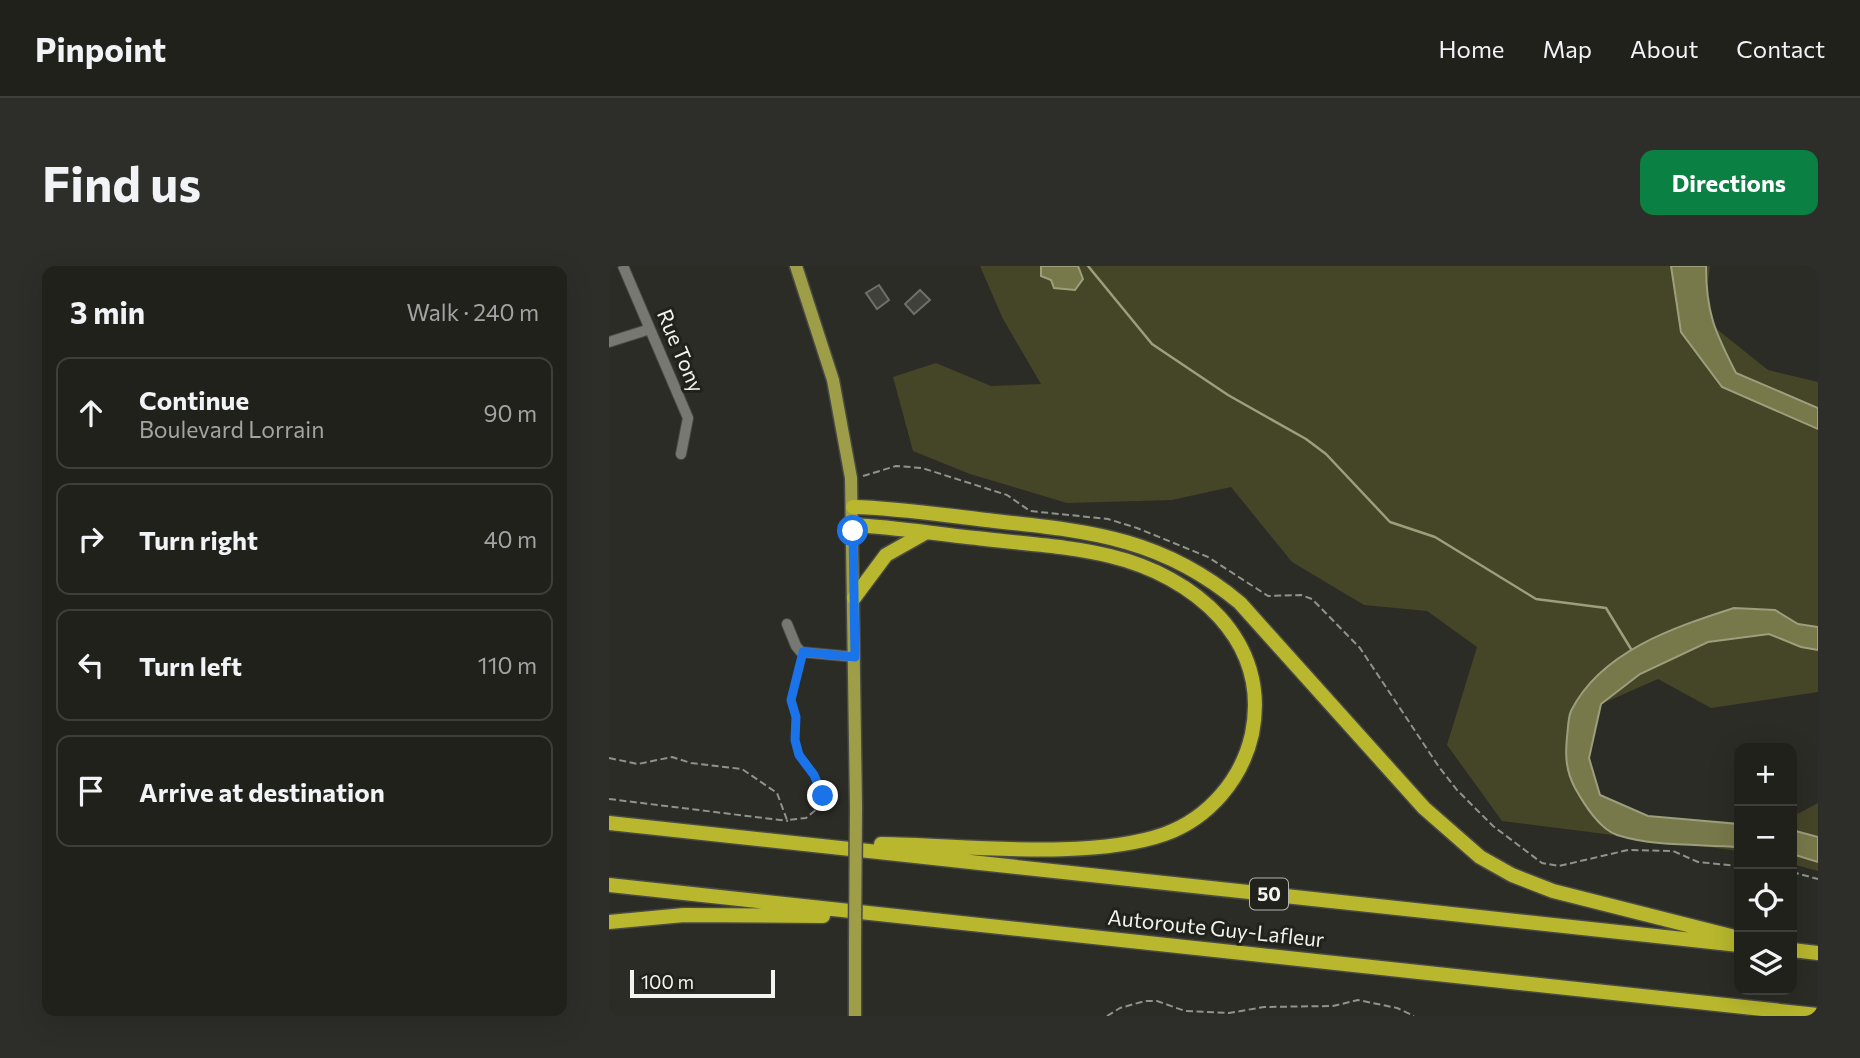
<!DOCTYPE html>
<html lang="en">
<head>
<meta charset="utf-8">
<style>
  :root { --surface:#21211c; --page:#2d2e29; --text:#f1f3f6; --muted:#a2a3a3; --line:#3e3e3b; --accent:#0b8043 }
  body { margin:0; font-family:Commissioner,sans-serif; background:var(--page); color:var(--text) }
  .controls { position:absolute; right:21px; bottom:21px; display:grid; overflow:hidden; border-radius:14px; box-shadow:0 7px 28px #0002 }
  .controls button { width:63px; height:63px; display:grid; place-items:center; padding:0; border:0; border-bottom:2px solid var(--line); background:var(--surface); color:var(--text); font:35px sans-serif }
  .scale { position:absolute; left:21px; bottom:18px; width:145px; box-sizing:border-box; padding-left:7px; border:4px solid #f3f3ef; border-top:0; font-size:19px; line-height:24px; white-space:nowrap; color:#f3f3ef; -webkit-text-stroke:5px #22221c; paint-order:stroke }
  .stop { position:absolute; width:21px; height:21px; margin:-16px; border:5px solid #1a73e8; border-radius:50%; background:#fff }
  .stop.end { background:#1a73e8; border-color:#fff; box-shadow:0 2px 7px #0008 }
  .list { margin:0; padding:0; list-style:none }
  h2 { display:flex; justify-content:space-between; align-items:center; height:91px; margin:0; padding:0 28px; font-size:30px }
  h2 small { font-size:23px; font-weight:400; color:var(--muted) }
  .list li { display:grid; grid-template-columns:46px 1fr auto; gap:21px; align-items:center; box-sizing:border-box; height:112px; margin:0 14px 14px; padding:0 14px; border:2px solid var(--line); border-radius:14px }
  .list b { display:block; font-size:26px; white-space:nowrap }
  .list p { margin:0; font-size:23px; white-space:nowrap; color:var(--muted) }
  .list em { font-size:23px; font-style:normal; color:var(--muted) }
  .icon { flex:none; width:38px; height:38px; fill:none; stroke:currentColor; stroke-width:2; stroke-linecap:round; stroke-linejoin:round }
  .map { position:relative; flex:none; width:1209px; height:750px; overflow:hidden; border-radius:14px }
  header { display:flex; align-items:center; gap:42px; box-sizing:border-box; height:98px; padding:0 35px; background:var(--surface); border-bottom:2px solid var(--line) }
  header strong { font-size:33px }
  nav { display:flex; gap:38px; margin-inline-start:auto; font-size:24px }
  .intro { display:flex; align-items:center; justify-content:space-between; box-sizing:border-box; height:168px; padding:0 42px }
  h1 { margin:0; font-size:49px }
  .button { padding:18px 32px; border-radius:14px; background:var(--accent); color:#fff; font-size:24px; font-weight:700 }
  main { display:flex; gap:42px; padding:0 42px }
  aside { flex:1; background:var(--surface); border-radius:14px; box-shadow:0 7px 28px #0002 }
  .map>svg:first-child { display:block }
</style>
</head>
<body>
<header>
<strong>Pinpoint</strong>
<nav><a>Home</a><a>Map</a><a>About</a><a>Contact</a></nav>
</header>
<div class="intro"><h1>Find us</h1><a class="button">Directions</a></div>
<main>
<aside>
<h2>3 min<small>Walk · 240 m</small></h2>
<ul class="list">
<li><svg class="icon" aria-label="ahead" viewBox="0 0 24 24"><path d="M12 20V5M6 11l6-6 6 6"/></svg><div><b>Continue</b><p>Boulevard Lorrain</p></div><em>90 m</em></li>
<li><svg class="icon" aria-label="right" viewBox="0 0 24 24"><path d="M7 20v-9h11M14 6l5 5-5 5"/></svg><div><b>Turn right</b></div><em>40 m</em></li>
<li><svg class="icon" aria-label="left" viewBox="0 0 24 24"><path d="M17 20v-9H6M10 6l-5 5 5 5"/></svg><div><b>Turn left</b></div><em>110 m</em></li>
<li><svg class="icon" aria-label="arrive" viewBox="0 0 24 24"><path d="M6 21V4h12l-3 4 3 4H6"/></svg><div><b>Arrive at destination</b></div></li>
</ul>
</aside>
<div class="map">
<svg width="1209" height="750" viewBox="0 0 1209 750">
  <rect width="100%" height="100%" fill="#2c2c26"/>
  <path fill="#454528" d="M 371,0 L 1101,0 L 1097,33 L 1104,60 L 1159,104 L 1209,116 L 1209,426 L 1102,442 L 1049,413 L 992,438 L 980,492 L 991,529 L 1039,550 L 1130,558 L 1130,585 L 893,555 L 838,479 L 868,381 L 818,345 L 755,339 L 683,296 L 622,221 L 563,234 L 458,237 L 361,208 L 304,185 L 284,111 L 327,97 L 382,120 L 432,118 L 394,53 Z
    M 1209,537 L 1209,605 L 1183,598 L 1183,551 Z"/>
  <path fill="#78794a" stroke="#9d9e7c" stroke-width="2" d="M 432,0 L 469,0 L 474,13 L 466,24 L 445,22 L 442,14 L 432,10 Z
    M 1062,0 L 1097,0 C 1097,47 1106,66 1127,107 L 1209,142 L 1209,163 L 1113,121 L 1072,66 Z
    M 1125,342 L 1166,344 L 1189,358 L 1209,361 L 1209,384 L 1192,381 L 1160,368 L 1099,376 L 1031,408 L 992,438 L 980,492 L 991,529 L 1039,550 L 1130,558 L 1130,581 C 1091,578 1046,581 1008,569 C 990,563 975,538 966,522 C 957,505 956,490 958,471 C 959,463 959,452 962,445 C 992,385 1066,361 1125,342 Z
    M 1183,564 L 1209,571 L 1209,596 L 1183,588 Z"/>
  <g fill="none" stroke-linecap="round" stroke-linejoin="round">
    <path stroke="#9d9e7c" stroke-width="2.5" d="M 479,0 L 543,78 L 619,129 L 697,173 L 717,188 L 781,256 L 826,271 L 927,333 L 997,342 L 1022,383"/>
  </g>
  <path fill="#41413b" stroke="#6f6f68" stroke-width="2" d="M 270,19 L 280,34 L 268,43 L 257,27 Z
    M 311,24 L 321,34 L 305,48 L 296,38 Z"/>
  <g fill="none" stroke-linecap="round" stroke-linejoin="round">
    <defs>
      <path id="minor" d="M 14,0 L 79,152 L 72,188
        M 0,76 L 41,63
        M 178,358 L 187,380 L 192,386 L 246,391"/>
      <path id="major" d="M 187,0 L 224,114 L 242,212 L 247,541
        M 246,750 L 246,677"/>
      <path id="highway" d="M 244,241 C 289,242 333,249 377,254 C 476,265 551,270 631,337 L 815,542 L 871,591 L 903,609 L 944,625 L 1122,670
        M 244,259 C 288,261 332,269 376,273 C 417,278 461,280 501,290 C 585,310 662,374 643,468 C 633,513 600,552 556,568 C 479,595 355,579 272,578
        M 245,332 L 277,289 L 316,267
        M 0,557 L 1130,679
        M 0,619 L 1209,749
        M 0,656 L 75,649 L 214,650
        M 1183,684 L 1209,687"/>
    </defs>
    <use href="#minor" stroke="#4a4a45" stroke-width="12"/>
    <use href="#major" stroke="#4a4a45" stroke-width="15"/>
    <use href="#highway" stroke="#4a4a45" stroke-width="17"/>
    <path stroke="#92928d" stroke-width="2" stroke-dasharray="7 3.5" stroke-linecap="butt" d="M 254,210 L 287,200 L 313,202 L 398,229 L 421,245 L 499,253 L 528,262 L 599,291 L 659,330 L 692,329 L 703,333 L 751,382 L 830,501 L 848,524 L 884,560 L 933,597 L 950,600 L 1019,584 L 1064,585 L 1089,596 L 1130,600
      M 0,492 L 29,498 L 63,491 L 82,497 L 133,503 L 168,527 L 178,554 L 197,552 L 209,542 L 214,530 L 211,519 L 186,479 L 187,451 L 182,434 L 191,397
      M 0,533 L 179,555
      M 1183,606 L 1209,613
      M 498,750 L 511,742 L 536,735 L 548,735 L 576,745 L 620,747 L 655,741 L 724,740 L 749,734 L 788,742 L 805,750"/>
    <use href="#minor" stroke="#777871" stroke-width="10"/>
    <use href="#major" stroke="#9e9e48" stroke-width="12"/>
    <use href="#highway" stroke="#b8b72d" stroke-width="14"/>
    <defs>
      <path id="major-bridge" d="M 246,677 L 247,541"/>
    </defs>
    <use href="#major-bridge" stroke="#4a4a45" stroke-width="15" stroke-linecap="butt"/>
    <use href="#major-bridge" stroke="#9e9e48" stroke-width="12"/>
  </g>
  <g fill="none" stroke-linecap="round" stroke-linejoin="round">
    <path stroke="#1a73e8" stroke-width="9" d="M 214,530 L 205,509 L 190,489 L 186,474 L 187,451 L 182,434 L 194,386 L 246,391 L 244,265"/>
  </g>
  <g text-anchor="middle" stroke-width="6" stroke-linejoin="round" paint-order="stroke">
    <rect fill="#22221c" stroke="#b4b4b0" stroke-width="2" x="641" y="612.5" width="38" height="31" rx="5"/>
    <g font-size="19" font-weight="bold" fill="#f3f3ef">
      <text x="660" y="635">50</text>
    </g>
    <g font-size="21" fill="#f3f3ef" stroke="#22221c">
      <text transform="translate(71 85) rotate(67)" y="7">Rue Tony</text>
      <text transform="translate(607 663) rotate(6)" y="7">Autoroute Guy-Lafleur</text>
    </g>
  </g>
</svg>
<div class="controls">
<button>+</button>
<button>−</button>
<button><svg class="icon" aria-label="locate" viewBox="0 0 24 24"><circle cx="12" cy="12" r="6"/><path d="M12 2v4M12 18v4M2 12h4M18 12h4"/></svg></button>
<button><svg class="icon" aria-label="layers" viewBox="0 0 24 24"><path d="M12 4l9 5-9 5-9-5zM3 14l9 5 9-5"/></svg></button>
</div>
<div class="scale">100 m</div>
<div class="stop" style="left:244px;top:265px"></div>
<div class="stop end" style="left:214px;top:530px"></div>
</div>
</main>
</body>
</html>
